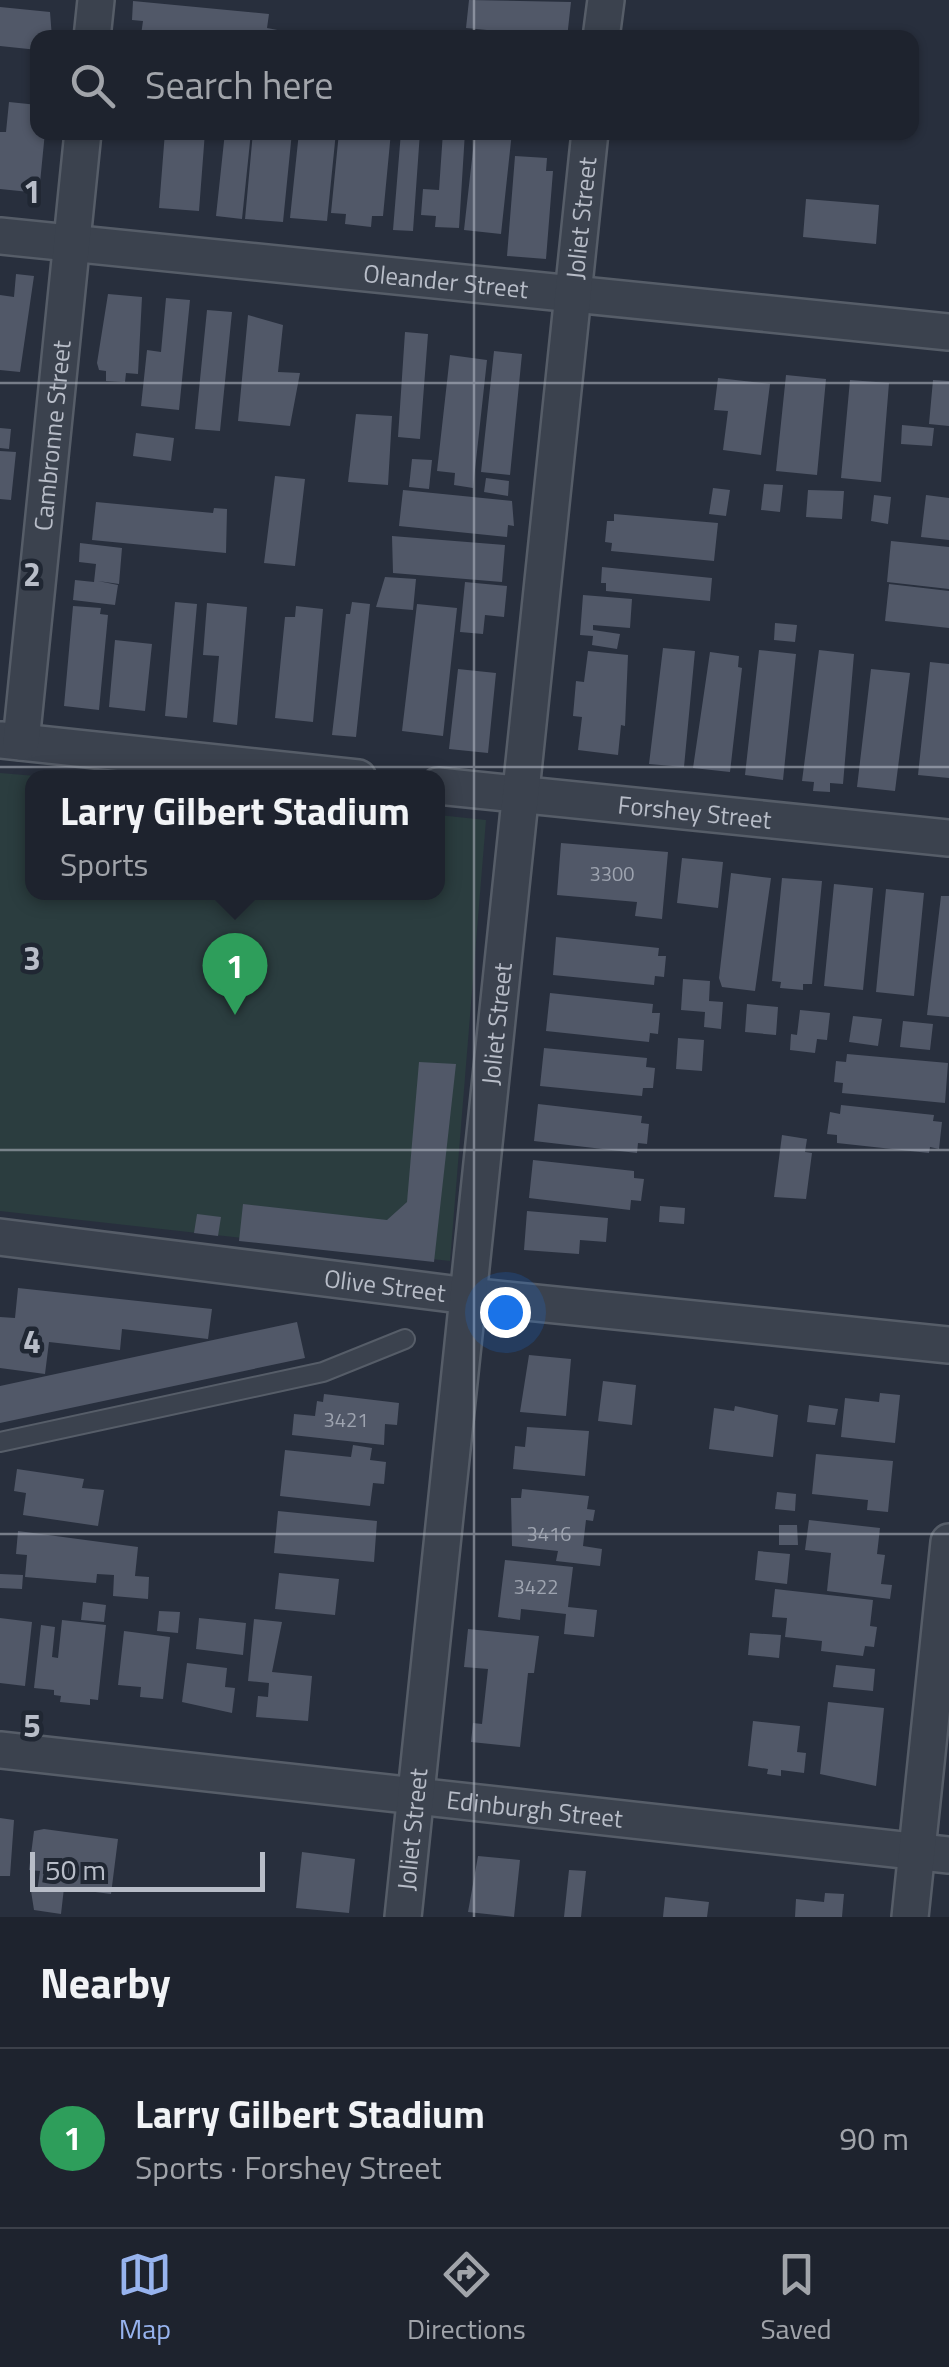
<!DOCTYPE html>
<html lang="en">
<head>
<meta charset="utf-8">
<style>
  :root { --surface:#1e232e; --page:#262b36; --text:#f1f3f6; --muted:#a1a4aa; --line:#3c404a; --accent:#97b3ee }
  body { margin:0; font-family:"Titillium Web",sans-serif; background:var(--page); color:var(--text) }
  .scale { position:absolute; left:30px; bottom:25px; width:235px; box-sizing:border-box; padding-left:10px; border:5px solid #b8bdc8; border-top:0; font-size:28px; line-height:35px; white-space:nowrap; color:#b8bdc8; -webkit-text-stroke:8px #202733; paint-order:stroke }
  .you { position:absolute; left:505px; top:1312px; width:35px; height:35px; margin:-25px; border:8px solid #fff; border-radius:50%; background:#1a73e8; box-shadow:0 0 0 15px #1a73e833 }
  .badge { display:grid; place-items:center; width:65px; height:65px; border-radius:50%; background:var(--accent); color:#fff; font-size:32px; font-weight:700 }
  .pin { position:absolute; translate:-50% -82px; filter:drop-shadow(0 2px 5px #0008) }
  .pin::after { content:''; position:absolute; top:52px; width:35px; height:30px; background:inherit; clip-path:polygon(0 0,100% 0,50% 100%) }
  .popup { position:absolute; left:25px; top:770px; width:420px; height:130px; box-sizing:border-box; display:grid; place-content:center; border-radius:20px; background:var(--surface); filter:drop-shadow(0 2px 8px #0005); font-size:32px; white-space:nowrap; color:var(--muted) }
  .popup b { font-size:38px; color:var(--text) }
  .popup::after { content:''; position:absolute; left:50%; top:100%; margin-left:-20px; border:20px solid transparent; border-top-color:var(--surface) }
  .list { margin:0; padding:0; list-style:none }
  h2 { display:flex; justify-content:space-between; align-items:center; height:130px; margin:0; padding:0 40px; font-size:42px }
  h2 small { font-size:32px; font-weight:400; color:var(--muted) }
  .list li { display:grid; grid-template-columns:65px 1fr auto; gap:30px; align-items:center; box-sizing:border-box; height:180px; padding:0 40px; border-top:2px solid var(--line) }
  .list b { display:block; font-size:38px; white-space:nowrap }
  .list p { margin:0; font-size:32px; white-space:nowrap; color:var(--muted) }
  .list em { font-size:32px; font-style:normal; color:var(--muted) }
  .icon { flex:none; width:55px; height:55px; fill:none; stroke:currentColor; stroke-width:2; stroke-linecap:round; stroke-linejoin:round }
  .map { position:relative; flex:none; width:949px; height:1917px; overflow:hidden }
  .search { position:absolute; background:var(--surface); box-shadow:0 2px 8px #0004; left:30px; right:30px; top:30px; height:110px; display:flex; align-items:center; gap:25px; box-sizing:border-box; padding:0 35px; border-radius:20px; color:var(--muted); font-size:38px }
  .sheet { height:310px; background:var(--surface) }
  nav { display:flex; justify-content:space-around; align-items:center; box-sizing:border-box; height:140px; border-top:2px solid var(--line); background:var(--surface); font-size:28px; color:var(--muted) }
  nav a { display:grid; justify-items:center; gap:5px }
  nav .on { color:var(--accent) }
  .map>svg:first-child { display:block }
</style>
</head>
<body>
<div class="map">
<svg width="949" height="1917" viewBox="0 0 949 1917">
  <rect width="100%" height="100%" fill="#282f3d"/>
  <path fill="#2b3d3f" d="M 0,773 L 47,777 L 32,778 L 32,892 L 438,892 L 438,815 L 486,820 L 450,1261 L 0,1211 Z"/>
  <path fill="#515868" d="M 469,0 L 571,2 L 567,38 L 466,28 Z
    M 133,1 L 269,14 L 267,28 L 288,32 L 288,38 L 141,35 L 143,21 L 132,20 Z
    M 0,7 L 50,12 L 52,38 L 38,38 L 38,50 L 0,46 Z
    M 9,102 L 38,105 L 38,132 L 45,132 L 39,193 L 0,189 L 0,132 L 6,132 Z
    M 165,132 L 205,132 L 199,211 L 159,208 Z
    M 225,132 L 251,132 L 242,219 L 216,216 Z
    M 253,132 L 292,132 L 283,222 L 245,219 Z
    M 299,132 L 336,132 L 327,221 L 290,218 Z
    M 339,132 L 391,132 L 383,216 L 372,216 L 371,227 L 345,224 L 346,214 L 331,213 Z
    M 401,132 L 420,132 L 413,231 L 393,230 Z
    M 443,132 L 465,132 L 459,228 L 435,227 L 436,216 L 421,215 L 423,189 L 439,190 Z
    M 475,132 L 512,132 L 501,234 L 464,230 Z
    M 515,156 L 547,158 L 546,171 L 553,171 L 546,259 L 507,256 Z
    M 806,199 L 879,205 L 876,244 L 803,237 Z
    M 16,274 L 34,276 L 20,372 L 0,370 L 0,295 L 14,297 Z
    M 108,294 L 142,297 L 138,374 L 126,373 L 125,382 L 106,381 L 106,371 L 99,370 L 97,363 Z
    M 166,298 L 190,300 L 179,410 L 141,406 L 147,350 L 161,352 Z
    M 207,310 L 232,312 L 220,431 L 195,429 Z
    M 248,315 L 283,325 L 278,372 L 300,373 L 290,426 L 238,421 Z
    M 405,332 L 428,334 L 420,439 L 398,437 Z
    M 494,351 L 522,354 L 510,475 L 481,472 Z
    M 450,355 L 487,360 L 473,488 L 454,485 L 455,473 L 437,471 Z
    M 786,375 L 826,379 L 817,475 L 776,471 Z
    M 718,378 L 770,384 L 761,455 L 723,450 L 728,411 L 714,410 Z
    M 850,380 L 889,383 L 881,482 L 841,478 Z
    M 933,380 L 949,381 L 949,426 L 929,424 Z
    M 356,414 L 392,416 L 388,485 L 348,482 Z
    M 902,425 L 934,428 L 932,446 L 901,444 Z
    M 0,428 L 11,429 L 9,449 L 0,448 Z
    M 136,433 L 174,438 L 171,461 L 133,456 Z
    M 0,451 L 16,452 L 11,500 L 0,499 Z
    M 412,459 L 432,460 L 429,489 L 409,487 Z
    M 275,476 L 305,479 L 295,566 L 264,563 Z
    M 486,478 L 509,481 L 508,496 L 484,492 Z
    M 764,484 L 783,485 L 780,512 L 761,510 Z
    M 713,488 L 730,490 L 726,516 L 709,514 Z
    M 403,490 L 512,501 L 514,526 L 508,525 L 507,537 L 399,526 Z
    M 808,490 L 844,491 L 842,519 L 806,517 Z
    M 874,495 L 891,497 L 888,524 L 871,521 Z
    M 926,495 L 949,498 L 949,540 L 921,537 Z
    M 96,502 L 213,513 L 214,508 L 227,509 L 226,553 L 92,540 Z
    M 614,514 L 718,523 L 714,561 L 611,551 L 612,543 L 605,542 L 607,521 L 614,521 Z
    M 392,536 L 505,545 L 502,582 L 393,573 Z
    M 891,541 L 949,547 L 949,589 L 887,582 Z
    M 80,543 L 122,548 L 119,584 L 98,581 L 118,585 L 115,605 L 73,600 L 75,580 L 94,582 L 96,564 L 79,562 Z
    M 602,567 L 712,578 L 710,601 L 606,591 L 606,583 L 601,583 Z
    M 385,577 L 416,579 L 413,610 L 376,607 Z
    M 465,582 L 507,586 L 504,617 L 485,615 L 483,634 L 460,632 Z
    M 889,584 L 949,591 L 949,628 L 885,621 Z
    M 583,595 L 632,599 L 630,628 L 593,625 L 593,630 L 620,634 L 617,649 L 592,645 L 593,636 L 580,635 Z
    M 175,602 L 197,604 L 187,718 L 165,716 Z
    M 352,602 L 370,604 L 356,737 L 332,735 L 346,614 L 350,614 Z
    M 207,603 L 247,607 L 237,725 L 213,722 L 219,656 L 203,655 Z
    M 417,604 L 457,608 L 443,736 L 402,731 Z
    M 73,606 L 101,608 L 100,614 L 108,615 L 99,710 L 64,706 Z
    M 296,606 L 323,609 L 313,722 L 275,718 L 285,617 L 295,617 Z
    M 775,623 L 797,625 L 795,642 L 774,640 Z
    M 115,640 L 152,644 L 145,711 L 109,707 Z
    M 663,648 L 695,651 L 684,767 L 649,764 Z
    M 759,650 L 796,654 L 783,780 L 745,775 Z
    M 819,650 L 854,654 L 843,784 L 830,783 L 830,792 L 813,791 L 814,782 L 802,781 Z
    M 588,651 L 628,655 L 625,726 L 621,725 L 618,755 L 578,750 L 582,717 L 573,716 L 576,681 L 584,682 Z
    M 710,652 L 739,656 L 738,667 L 742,668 L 730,772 L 693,768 Z
    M 930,662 L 949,664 L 949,778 L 918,775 Z
    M 458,669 L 496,673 L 488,753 L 449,749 Z
    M 871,669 L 910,673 L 895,791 L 857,787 Z
    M 561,843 L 668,852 L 662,919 L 635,916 L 637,902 L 557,895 Z
    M 682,858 L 723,862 L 718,908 L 677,903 Z
    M 731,873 L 771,878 L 755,991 L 722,987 L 719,978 Z
    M 782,878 L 822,881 L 812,984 L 803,984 L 803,990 L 780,988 L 781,982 L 772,981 Z
    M 834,884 L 873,888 L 863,990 L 824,986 Z
    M 886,889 L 924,893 L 914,996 L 876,992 Z
    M 941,896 L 949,896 L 949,1017 L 927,1015 Z
    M 556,937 L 659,948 L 658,956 L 666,956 L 664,977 L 655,976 L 654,985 L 553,975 Z
    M 683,979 L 710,981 L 709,1001 L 723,1002 L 721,1029 L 704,1027 L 705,1012 L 681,1010 Z
    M 550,993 L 653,1004 L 652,1013 L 660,1013 L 658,1034 L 650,1033 L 649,1042 L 546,1031 Z
    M 747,1004 L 778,1007 L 776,1035 L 745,1032 Z
    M 800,1010 L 830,1013 L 827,1040 L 817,1039 L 815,1053 L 790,1050 L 791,1034 L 797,1035 Z
    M 853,1016 L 882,1019 L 878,1046 L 849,1042 Z
    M 903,1021 L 933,1024 L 930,1050 L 900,1047 Z
    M 678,1038 L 704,1040 L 702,1071 L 676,1069 Z
    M 544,1048 L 647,1058 L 646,1067 L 655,1068 L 653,1088 L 643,1088 L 642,1096 L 540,1086 Z
    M 847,1054 L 948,1063 L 945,1103 L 842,1093 L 843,1083 L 834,1082 L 836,1061 L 846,1062 Z
    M 419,1062 L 456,1064 L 434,1262 L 239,1241 L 243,1204 L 387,1220 L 407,1202 Z
    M 538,1104 L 642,1116 L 641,1123 L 649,1124 L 647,1144 L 638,1143 L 637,1153 L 534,1141 Z
    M 841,1105 L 934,1115 L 933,1121 L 942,1122 L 939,1149 L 930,1147 L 929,1153 L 837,1143 L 837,1135 L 827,1134 L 830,1112 L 840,1114 Z
    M 782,1135 L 807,1139 L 805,1152 L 812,1153 L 806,1199 L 774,1197 Z
    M 533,1160 L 634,1171 L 634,1178 L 644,1179 L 641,1201 L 631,1200 L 630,1210 L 529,1198 Z
    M 660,1206 L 685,1208 L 684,1224 L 659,1222 Z
    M 527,1211 L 608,1218 L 606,1242 L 580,1240 L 579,1254 L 524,1250 Z
    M 197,1214 L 221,1217 L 218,1236 L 194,1233 Z
    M 18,1288 L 212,1309 L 208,1339 L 122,1329 L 120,1350 L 49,1342 L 45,1374 L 0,1368 L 0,1317 L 15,1318 Z
    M 297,1322 L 305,1358 L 0,1423 L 0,1386 Z
    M 529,1355 L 571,1359 L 566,1416 L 520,1412 Z
    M 603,1381 L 636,1385 L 632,1425 L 598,1421 Z
    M 880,1393 L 900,1395 L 895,1443 L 841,1437 L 845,1398 L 879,1402 Z
    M 324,1394 L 399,1403 L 397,1425 L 385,1424 L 384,1445 L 292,1435 L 294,1414 L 315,1416 L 317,1401 L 323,1402 Z
    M 809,1405 L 838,1409 L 835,1425 L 807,1422 Z
    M 735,1406 L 778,1415 L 773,1457 L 709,1449 L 714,1408 L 734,1411 Z
    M 527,1427 L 589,1431 L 585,1476 L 513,1469 L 515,1446 L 525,1447 Z
    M 353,1445 L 372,1448 L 370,1460 L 386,1462 L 384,1484 L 373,1483 L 370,1506 L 280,1496 L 285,1450 L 351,1457 Z
    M 816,1454 L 893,1461 L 888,1512 L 867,1510 L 868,1500 L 812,1494 Z
    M 17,1469 L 84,1479 L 82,1488 L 104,1490 L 98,1526 L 23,1515 L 26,1493 L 14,1491 Z
    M 522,1489 L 589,1496 L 587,1509 L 595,1510 L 593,1521 L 586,1520 L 583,1546 L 602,1549 L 600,1566 L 556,1561 L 558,1551 L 512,1546 L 511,1498 L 521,1498 Z
    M 777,1492 L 796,1494 L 795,1511 L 775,1509 Z
    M 278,1511 L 377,1521 L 374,1562 L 274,1553 Z
    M 809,1520 L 880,1528 L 877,1554 L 885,1555 L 881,1584 L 892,1585 L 890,1599 L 827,1591 L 831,1553 L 805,1550 Z
    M 779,1525 L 797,1525 L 798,1545 L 779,1545 Z
    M 18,1531 L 138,1547 L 135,1576 L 149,1577 L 148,1599 L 113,1596 L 114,1575 L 97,1574 L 96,1583 L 25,1577 L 27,1555 L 16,1554 Z
    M 758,1551 L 790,1554 L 787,1584 L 755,1580 Z
    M 505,1560 L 573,1567 L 568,1607 L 597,1610 L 594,1637 L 564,1634 L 566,1614 L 521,1609 L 520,1620 L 498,1617 Z
    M 279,1573 L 339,1579 L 335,1615 L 275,1609 Z
    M 0,1574 L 23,1575 L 22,1589 L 0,1588 Z
    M 775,1589 L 873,1600 L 870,1626 L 877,1627 L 874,1647 L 865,1646 L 863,1656 L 821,1651 L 822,1641 L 785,1637 L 787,1618 L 772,1617 Z
    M 83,1602 L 106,1605 L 104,1622 L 81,1620 Z
    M 159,1611 L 180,1612 L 178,1633 L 157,1631 Z
    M 0,1618 L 32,1622 L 25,1686 L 0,1683 Z
    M 199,1618 L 246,1623 L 243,1655 L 196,1649 Z
    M 254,1619 L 282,1622 L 272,1672 L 312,1676 L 308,1721 L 256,1717 L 258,1696 L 268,1697 L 269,1683 L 248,1681 Z
    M 62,1620 L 106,1625 L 98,1700 L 90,1699 L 90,1705 L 60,1702 L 61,1696 L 54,1695 L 54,1690 L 34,1688 L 41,1625 L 55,1627 L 52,1657 L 58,1658 Z
    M 468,1629 L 539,1636 L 534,1673 L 528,1673 L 520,1747 L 471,1742 L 473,1723 L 482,1724 L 488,1669 L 464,1667 Z
    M 124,1631 L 170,1637 L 163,1699 L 140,1697 L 141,1687 L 118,1685 Z
    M 750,1633 L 781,1635 L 779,1658 L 748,1655 Z
    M 187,1663 L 227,1668 L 225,1687 L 235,1688 L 232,1713 L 182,1702 Z
    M 836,1665 L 875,1669 L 873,1691 L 833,1687 Z
    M 828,1702 L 884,1708 L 876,1786 L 820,1774 Z
    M 753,1721 L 800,1726 L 797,1752 L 806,1753 L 804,1773 L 781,1770 L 781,1776 L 767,1774 L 768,1769 L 748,1766 Z
    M 0,1818 L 14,1820 L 10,1876 L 0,1876 Z
    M 44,1829 L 118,1839 L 111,1894 L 64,1888 L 61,1914 L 34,1910 L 31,1891 L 37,1892 L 40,1871 L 29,1870 L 34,1831 Z
    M 302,1852 L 355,1859 L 349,1913 L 296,1908 Z
    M 478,1856 L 520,1860 L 514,1917 L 468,1912 Z
    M 569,1870 L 586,1871 L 581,1917 L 564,1917 Z
    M 825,1893 L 844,1894 L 842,1917 L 795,1917 L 796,1899 L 824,1902 Z
    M 665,1897 L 709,1902 L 707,1917 L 663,1917 Z"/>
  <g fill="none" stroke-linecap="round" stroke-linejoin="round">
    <defs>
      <path id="lane" d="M 0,1442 L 323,1372 L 405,1339"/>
      <g id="street">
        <path d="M 92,38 L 96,0"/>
        <path d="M 601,38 L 606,0"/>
        <path id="s1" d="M 0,236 L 949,332"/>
        <path d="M 1,740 L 358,778"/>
        <path id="s2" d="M 21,742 L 83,132"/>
        <path id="s3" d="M 438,786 L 949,838"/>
        <path id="s4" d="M 0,1237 L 468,1296 L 949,1345"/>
        <path id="s5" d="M 0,1750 L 949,1855"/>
        <path id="s6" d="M 403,1917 L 590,132"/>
        <path d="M 910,1917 L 949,1542"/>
      </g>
    </defs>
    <use href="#lane" stroke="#565d68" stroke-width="22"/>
    <use href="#street" stroke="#565d68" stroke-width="40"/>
    <use href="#lane" stroke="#3b424e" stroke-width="18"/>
    <use href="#street" stroke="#3b424e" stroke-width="35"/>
  </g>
  <path fill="none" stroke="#b8bdc8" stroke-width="2.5" stroke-opacity="0.55" d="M 474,0 L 474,38M 474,132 L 474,1917M 0,383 L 949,383M 0,767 L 949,767M 0,1150 L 949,1150M 0,1534 L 949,1534"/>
  <g text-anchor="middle" stroke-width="9" stroke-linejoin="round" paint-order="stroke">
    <g font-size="20" fill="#9ea4b0">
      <text x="612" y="881">3300</text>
      <text x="346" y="1427">3421</text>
      <text x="549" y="1541">3416</text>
      <text x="536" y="1594">3422</text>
    </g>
    <g font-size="25" fill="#b8bdc8" stroke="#202733">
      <text dy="9" stroke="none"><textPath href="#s6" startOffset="1708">Joliet Street</textPath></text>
      <text dy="9" stroke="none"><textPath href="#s1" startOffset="448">Oleander Street</textPath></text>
      <text dy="9" stroke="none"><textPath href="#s2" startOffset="308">Cambronne Street</textPath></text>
      <text dy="9" stroke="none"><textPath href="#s3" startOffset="258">Forshey Street</textPath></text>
      <text dy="9" stroke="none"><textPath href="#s6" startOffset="898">Joliet Street</textPath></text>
      <text dy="9" stroke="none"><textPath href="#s4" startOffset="388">Olive Street</textPath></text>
      <text dy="9" stroke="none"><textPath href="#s5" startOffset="538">Edinburgh Street</textPath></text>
      <text dy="9" stroke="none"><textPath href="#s6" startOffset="88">Joliet Street</textPath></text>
    </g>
  </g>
  <g font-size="32" text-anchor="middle" font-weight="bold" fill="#b8bdc8" stroke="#202733" stroke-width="9" stroke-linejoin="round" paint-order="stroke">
    <text x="32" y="203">1</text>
    <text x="32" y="586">2</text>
    <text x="32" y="970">3</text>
    <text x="32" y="1353">4</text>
    <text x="32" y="1737">5</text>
  </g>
</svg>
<div class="scale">50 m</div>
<div class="you"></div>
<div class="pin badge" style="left:235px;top:1015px;background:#2e9e5b">1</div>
<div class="popup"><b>Larry Gilbert Stadium</b>Sports</div>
<div class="search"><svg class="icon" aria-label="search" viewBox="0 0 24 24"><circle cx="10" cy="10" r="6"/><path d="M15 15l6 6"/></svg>Search here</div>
</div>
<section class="sheet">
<h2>Nearby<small></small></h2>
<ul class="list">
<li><span class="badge" style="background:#2e9e5b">1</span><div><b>Larry Gilbert Stadium</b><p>Sports · Forshey Street</p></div><em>90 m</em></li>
</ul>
</section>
<nav>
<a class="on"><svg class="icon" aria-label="map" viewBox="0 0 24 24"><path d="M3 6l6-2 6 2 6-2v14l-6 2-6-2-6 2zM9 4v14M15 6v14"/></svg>Map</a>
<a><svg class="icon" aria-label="directions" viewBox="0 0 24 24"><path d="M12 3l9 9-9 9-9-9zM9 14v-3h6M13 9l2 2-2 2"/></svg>Directions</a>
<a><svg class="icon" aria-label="saved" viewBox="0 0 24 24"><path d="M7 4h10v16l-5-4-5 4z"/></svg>Saved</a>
</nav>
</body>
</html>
